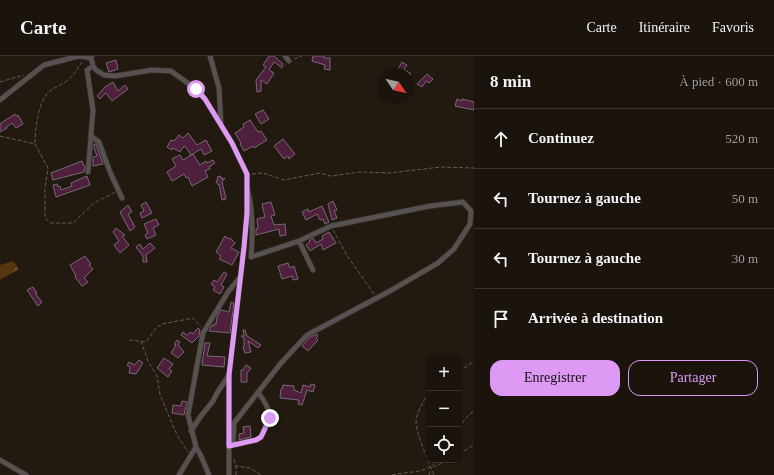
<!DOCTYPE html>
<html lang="fr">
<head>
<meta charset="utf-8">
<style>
  :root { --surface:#1a140d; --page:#231d16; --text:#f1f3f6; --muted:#9f9e9d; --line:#38332e; --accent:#dd99f3 }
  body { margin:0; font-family:"Times New Roman",serif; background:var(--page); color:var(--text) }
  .controls { position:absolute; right:12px; bottom:12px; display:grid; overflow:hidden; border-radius:8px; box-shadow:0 1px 3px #0004 }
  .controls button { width:36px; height:36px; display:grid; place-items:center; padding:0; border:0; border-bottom:1px solid var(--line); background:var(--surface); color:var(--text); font:20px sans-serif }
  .compass { position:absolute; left:378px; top:12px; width:36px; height:36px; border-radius:50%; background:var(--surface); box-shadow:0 1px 3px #0004; rotate:124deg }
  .stop { position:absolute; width:12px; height:12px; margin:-9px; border:3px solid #dd99f3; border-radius:50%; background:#fff }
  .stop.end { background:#dd99f3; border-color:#fff; box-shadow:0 1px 4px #0008 }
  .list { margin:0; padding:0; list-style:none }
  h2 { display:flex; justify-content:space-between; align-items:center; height:52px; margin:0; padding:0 16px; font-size:17px }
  h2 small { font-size:13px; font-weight:400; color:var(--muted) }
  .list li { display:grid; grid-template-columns:26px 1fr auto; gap:12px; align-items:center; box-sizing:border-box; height:60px; padding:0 16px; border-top:1px solid var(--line) }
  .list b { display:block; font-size:15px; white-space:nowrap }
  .list em { font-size:13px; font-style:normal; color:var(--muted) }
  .actions { display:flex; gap:8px; padding:12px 16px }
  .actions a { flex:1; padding:9px 0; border:1px solid var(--accent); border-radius:12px; text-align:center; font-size:14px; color:var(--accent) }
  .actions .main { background:var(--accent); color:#111 }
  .icon { flex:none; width:22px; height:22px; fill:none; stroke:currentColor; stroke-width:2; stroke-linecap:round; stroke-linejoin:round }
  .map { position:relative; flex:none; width:474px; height:419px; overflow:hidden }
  header { display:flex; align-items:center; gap:24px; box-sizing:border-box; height:56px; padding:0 20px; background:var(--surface); border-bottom:1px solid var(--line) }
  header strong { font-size:19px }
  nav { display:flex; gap:22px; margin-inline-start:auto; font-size:14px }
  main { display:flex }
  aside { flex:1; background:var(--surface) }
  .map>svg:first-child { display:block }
</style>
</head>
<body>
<header>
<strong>Carte</strong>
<nav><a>Carte</a><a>Itinéraire</a><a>Favoris</a></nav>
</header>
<main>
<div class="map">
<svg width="474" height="419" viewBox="0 0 474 419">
  <defs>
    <pattern id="forest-firs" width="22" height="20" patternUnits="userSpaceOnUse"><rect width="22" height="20" fill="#563610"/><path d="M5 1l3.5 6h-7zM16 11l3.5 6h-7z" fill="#6e5332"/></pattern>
  </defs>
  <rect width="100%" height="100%" fill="#221a11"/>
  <path fill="url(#forest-firs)" d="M 13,205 L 19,213 L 0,224 L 0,209 Z"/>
  <path fill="#4f203e" stroke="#776970" d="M 269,0 L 274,0 L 283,8 L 281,11 L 274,6 L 269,14 L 274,17 L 267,28 L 261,24 L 261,35 L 257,36 L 256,24 L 266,11 L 263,9 Z
    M 313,0 L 324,0 L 324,2 L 330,2 L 330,14 L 324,13 L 325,9 L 312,5 Z
    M 116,4 L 118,13 L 109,16 L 106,7 Z
    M 402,6 L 407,9 L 404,13 L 411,18 L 402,18 L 397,15 Z
    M 427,18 L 433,23 L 429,27 L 426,25 L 422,31 L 417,28 Z
    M 113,26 L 118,35 L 125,29 L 128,33 L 112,45 L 106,37 L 100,43 L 97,40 L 105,31 Z
    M 457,43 L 462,45 L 462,43 L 474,46 L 474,54 L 455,50 Z
    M 263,54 L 269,63 L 261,68 L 255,58 Z
    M 15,58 L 16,60 L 18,59 L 23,68 L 16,72 L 12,67 L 6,71 L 7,72 L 0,76 L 0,68 Z
    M 250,64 L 258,76 L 261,75 L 267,84 L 254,92 L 253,90 L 244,95 L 240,88 L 241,87 L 235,77 L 244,71 L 243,68 Z
    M 188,77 L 197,89 L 206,84 L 212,95 L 204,99 L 201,93 L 191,99 L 186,91 L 184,90 L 180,96 L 173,92 L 172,94 L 167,91 L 171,84 L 174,85 L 179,79 L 183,82 Z
    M 283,83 L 295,98 L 289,103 L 288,100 L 284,103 L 274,90 Z
    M 94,88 L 96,88 L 103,108 L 93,110 L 93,101 L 97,100 L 94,92 Z
    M 193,98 L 200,109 L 206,105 L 207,107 L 213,104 L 215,107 L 209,111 L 210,113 L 205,115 L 208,121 L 192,130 L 188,121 L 186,122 L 184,118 L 172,125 L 167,116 L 176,110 L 172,103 L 180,99 L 183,104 Z
    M 82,105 L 84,110 L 85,110 L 84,116 L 53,124 L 51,117 Z
    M 87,120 L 90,129 L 56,141 L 53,129 L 57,128 L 58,131 L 60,130 L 61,134 L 72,130 L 71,127 Z
    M 221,120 L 221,123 L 225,122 L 222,126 L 226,143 L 222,144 L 219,128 L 218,129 L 216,125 L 218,124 L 217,121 Z
    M 333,145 L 337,154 L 334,155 L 337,162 L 332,164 L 328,148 Z
    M 146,146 L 152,157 L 142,162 L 140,157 L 144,155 L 141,149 Z
    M 271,146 L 275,159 L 271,160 L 274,169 L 285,168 L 286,179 L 280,180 L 279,173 L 256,179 L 256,173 L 258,173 L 257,163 L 265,161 L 262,148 Z
    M 128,149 L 132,156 L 128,158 L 135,171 L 130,175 L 120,156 Z
    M 322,150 L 329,166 L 325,168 L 323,163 L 320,164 L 317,158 L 306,164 L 302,156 L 308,153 L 309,156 Z
    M 156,163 L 159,169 L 153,172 L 156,179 L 147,183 L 145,179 L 148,177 L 144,168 Z
    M 116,172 L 125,179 L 122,180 L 129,189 L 120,197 L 114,189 L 119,185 L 113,176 Z
    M 329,176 L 336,187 L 323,194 L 321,188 L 310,195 L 306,189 L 310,186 L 309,185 L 313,182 L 316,187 L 323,183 L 322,180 Z
    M 225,180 L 229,183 L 230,182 L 235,187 L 231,192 L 239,196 L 232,209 L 219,203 L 221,200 L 216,196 Z
    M 150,187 L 155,192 L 146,199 L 147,206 L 143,206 L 143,200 L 136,191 L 140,188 L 143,193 Z
    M 85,200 L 91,208 L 89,209 L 93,213 L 84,222 L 88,226 L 82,230 L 75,221 L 76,220 L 70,209 Z
    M 288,207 L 290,212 L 294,210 L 298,223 L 293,224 L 292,220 L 282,223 L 278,210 Z
    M 224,216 L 227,218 L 221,229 L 224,231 L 220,238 L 213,234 L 215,231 L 211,228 L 214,224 L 217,226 Z
    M 33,231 L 37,237 L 35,237 L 42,246 L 38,250 L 27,234 Z
    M 231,246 L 234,247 L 230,277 L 209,275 L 212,269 L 214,270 L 214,268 L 216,268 L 217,261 L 221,254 L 229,256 Z
    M 198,272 L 200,274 L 199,280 L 192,287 L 181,279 L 183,276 L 187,279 L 190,276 L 193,278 Z
    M 243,274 L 245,274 L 247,280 L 261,289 L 258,292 L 248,285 L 251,296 L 245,297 L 243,291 L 244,291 L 244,282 L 241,280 L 244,280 Z
    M 317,278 L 318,280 L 316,282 L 318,284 L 308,295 L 302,290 L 310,281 Z
    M 177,284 L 180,286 L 178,289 L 184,296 L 178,302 L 171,297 L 176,289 L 174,288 Z
    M 205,287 L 210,287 L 207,300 L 225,301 L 224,311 L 202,309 Z
    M 164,302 L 173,308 L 169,313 L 172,315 L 168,321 L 157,312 Z
    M 139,304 L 143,307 L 136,318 L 129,317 L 130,311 L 127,309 L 129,306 L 134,309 Z
    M 246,309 L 251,312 L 247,317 L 247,326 L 241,326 L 241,314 L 243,314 Z
    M 311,328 L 315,329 L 313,336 L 307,334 L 302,349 L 298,348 L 299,344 L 280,342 L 281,333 L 282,333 L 283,329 L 294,330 L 294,334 L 301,337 L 303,329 L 310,331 Z
    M 182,345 L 187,346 L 184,359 L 172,357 L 173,349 L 181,350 Z
    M 250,370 L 251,381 L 239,384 L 239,378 L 244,377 L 243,371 Z"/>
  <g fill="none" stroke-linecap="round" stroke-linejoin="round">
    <defs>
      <path id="minor" d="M 92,0 L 91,2 L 93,10 L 96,14 L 104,19 L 115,20 L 152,14 L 171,15 L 196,33 L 205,43 L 232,87 L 247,119 L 247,157 L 244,191 L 229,319 L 229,419
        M 210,0 L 219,32 L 221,67
        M 285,0 L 289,5
        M 0,44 L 44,9 L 79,0 L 91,2
        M 91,80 L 99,86 L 110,116 L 122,142
        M 88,116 L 93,54 L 87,14 L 93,10
        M 299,185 L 313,214
        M 191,375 L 201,360 L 213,345 L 217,337 L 229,319
        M 233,389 L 256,384 L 261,381 C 271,358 273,357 258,336
        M 229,390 L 233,389 L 234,367 L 281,307 L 307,279 L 390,235 L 438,207 L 454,193 L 470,168 L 471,155 L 463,146 L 430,150 L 331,170 L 299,185 L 251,201 C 253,178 253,153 247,131
        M 0,404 L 26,419
        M 179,419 L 196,391
        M 209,419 L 201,400 L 196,391 L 188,359 L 203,277 L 228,236 L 240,221"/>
    </defs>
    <use href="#minor" stroke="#3d362d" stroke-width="6"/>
    <path stroke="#635b53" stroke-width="1" stroke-dasharray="4 2" stroke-linecap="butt" d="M 294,3 L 302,0
      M 281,13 L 286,8
      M 0,26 L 24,19
      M 0,80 L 35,88 L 48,112 L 45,132 L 45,162 L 51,167 L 73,167 L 94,147 L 115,136
      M 35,87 C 35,74 38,50 46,39 C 52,31 63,29 69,23 C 75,18 78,11 83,5
      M 252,118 L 263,117 L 284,124 L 320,117 L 330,120 L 360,116 L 390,117 L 441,111 L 474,112
      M 333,174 L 348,201 L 374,238
      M 129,284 L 146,286 L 156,272 L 162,268 L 193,262 L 201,271
      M 141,285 L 148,305 L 157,320 L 160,339 L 177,379 L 188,396
      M 459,316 L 474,305
      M 429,337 C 423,346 417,355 416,365 C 416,379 429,406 434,419
      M 459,372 L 465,363 L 474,354
      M 459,398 L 474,389
      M 234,403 L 236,410 L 250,412 L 261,419
      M 433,411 L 449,404
      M 236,419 L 236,410
      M 392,419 C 404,416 420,417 430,411 C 433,410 435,406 436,404
      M 429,419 L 431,413"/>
    <use href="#minor" stroke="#585151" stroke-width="4.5"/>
  </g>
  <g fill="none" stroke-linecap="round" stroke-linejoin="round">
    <path stroke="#dd99f3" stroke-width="5" d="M 196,33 L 205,43 L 232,87 L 247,118 L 247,157 L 244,191 L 229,319 L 229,390 L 256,384 L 261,381 L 270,362"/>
  </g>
</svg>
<div class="controls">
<button>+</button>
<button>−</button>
<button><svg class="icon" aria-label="locate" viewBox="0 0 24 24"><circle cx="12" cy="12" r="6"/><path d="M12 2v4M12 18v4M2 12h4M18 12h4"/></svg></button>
</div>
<svg class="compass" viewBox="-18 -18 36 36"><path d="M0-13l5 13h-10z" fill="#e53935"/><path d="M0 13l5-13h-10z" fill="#9f9e9d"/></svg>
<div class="stop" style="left:196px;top:33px"></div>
<div class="stop end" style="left:270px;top:362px"></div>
</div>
<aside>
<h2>8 min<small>À pied · 600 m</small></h2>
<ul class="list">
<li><svg class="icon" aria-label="ahead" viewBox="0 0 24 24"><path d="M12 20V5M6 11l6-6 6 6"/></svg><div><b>Continuez</b></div><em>520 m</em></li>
<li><svg class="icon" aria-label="left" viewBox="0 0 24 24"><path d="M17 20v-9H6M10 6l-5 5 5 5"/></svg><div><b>Tournez à gauche</b></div><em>50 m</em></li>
<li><svg class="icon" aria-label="left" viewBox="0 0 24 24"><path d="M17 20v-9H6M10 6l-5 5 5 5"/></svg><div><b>Tournez à gauche</b></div><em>30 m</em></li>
<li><svg class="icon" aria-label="arrive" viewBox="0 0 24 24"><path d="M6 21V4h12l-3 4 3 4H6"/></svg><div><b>Arrivée à destination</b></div></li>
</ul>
<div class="actions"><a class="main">Enregistrer</a><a>Partager</a></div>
</aside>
</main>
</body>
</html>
